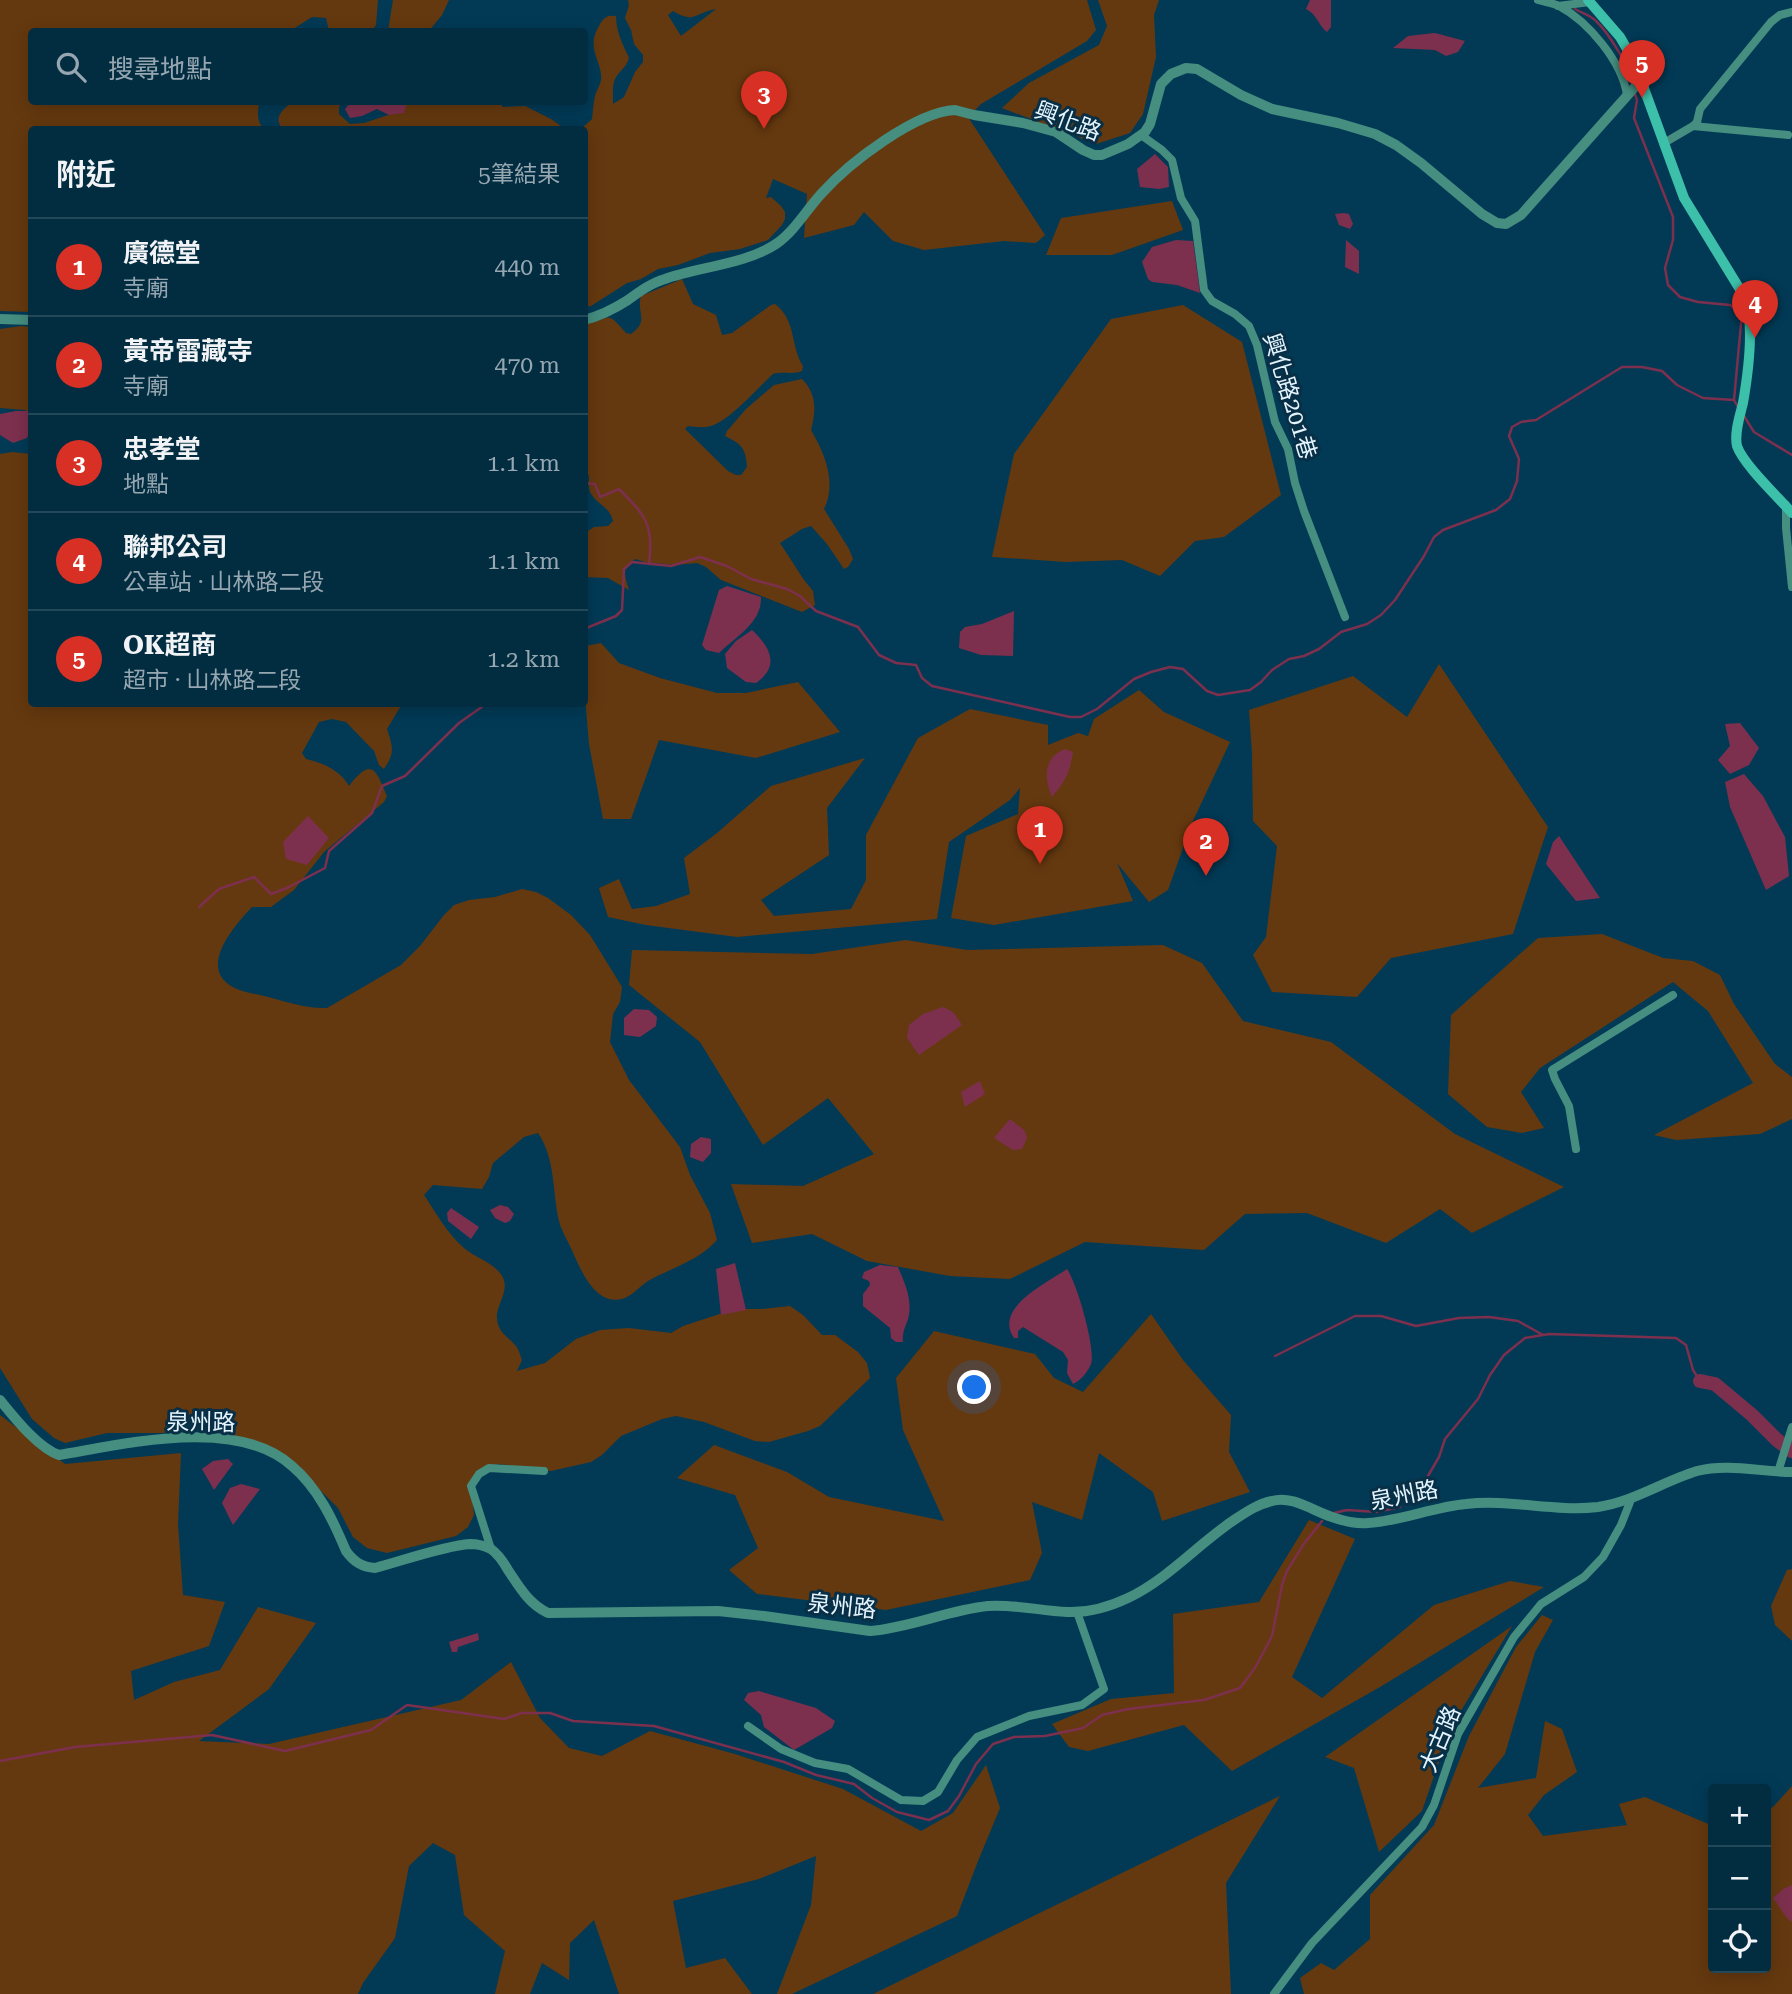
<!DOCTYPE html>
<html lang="zh-TW">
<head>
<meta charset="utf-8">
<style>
  :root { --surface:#022c40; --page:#10384b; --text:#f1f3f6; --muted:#96a7b1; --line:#234859; --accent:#d93025 }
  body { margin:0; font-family:"Roboto Serif","Noto Sans TC",serif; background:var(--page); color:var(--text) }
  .controls { position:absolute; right:21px; bottom:21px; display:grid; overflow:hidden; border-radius:7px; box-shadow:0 4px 18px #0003 }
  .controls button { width:63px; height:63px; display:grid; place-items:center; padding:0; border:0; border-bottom:2px solid var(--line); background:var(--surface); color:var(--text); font:35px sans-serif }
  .you { position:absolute; left:975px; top:1388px; width:24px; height:24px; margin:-18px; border:5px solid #fff; border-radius:50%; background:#1a73e8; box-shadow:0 0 0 10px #1a73e833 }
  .badge { display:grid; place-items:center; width:46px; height:46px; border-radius:50%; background:var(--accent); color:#fff; font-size:23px; font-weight:700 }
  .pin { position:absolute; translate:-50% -58px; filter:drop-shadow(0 2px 4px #0008) }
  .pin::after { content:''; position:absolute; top:37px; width:24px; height:21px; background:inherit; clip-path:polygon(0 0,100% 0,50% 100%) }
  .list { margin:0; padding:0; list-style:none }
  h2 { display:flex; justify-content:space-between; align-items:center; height:91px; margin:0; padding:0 28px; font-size:30px }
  h2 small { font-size:23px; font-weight:400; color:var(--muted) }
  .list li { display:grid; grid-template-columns:46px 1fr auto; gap:21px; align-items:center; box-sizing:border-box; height:98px; padding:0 28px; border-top:2px solid var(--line) }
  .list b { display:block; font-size:26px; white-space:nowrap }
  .list p { margin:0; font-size:23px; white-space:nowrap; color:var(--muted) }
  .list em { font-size:23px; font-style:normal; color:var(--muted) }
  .icon { flex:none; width:38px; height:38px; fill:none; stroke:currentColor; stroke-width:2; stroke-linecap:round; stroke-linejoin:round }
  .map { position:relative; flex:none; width:1792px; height:1994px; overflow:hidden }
  .search { position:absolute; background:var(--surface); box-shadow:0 4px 18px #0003; left:28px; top:28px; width:560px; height:77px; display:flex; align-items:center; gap:18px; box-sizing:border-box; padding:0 24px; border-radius:7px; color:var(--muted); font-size:26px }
  .panel { position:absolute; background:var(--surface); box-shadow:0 4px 18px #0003; left:28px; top:126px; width:560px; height:581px; border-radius:7px }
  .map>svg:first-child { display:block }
</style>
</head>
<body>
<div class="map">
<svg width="1792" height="1994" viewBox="0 0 1792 1994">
  <rect width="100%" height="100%" fill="#023a56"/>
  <path fill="#65390f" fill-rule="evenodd" d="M 0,0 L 378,0 L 376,25 L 372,31 L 329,31 L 326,18 L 312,17 L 290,31 L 32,32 L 32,102 L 259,102 C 258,112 256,121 264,129 L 32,130 L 31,312 L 0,311 Z
    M 393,0 L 449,0 L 442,15 L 429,31 L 388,31 Z
    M 628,0 L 1087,0 L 1096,30 L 1087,41 L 981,104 L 968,117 L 1045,235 L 1036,243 L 1004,241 L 924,250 L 893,241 L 864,212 L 854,225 L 804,238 L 807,194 L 773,179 L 766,198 L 771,197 L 781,206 L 785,212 L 785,219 L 782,225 L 768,240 L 740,249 L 710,253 L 678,265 L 658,269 L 641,279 L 627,283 L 591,306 L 585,307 L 584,130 L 573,130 L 582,128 L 592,119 C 593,112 593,104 595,96 C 596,91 600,86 601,80 C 603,62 585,49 599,26 C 603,18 607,15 616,16 C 616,32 623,45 629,58 C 626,68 619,71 615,79 C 612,86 613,96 613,104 L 624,97 L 635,72 L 643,62 L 643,55 L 634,44 L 631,30 L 625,18 L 629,5 ZM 716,9 L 681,36 L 668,15 L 673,11 C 695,24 694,13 716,9 Z
    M 1098,0 L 1159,0 L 1154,15 L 1156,57 L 1143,114 L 1130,133 L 1096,144 L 1002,108 L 1029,83 L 1099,45 L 1107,26 Z
    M 292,102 L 342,102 L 339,107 L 339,114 L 350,124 L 364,123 L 403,110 L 406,102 L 499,102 L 503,107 L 525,106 L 551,119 L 565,129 L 282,129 C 273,116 283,110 292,102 Z
    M 1172,201 L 1183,230 L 1112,255 L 1046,255 L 1061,218 Z
    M 682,279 L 693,304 L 716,315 L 722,335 L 732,333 L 771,305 L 775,304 C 797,321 790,346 803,366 L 802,371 C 793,375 783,371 773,374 C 758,388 729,421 711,426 C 704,428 696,427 688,426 L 685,429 L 728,471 L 736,475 L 741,475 L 747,467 C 746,449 742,444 725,436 L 727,431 L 746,409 L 774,385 L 802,379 C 817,394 816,411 811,430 C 825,454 837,483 824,509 L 849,549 L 853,559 L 848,567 L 844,569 L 827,544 L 811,526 L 802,529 L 780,543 L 804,580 L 813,591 L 815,605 L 802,612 L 721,580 L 706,567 L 697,563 L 674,565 L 645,562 L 636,559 C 620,566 625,577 629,590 L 608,578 L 585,577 L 585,533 L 594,527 L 608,526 L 613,521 C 610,507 597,504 591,494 C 588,489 589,482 589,476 L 585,471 L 584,324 C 612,320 604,308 626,333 L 631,334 C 650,320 636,314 641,296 Z
    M 1183,305 L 1242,342 L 1281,495 L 1224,537 L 1195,541 L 1160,576 L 1122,560 L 1066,562 L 992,557 L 1014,454 L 1111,319 Z
    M 21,326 L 31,327 L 31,413 L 25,410 L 0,408 L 0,329 Z
    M 12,452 L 31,454 L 32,704 L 402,704 L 387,729 C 393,747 395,753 384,769 L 379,765 L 374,751 L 346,722 L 332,719 L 319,722 L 302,753 L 306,759 C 323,763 340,770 349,786 C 371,758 375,767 387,796 L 384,802 L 324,852 L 294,890 L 271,907 L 252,907 C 236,924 198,966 231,986 C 241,992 256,994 268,997 C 287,1002 307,1009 327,1008 L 401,965 L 420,946 L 444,915 L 454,905 L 469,900 L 495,897 L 522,889 L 536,892 L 548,898 L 571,915 L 590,935 L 622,987 L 620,1002 L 613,1014 L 610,1042 L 629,1080 L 680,1147 L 690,1175 L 710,1213 L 717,1240 C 700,1260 671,1268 648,1281 C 640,1286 631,1297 622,1299 C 593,1306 579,1265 570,1246 C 566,1238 561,1229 559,1221 C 552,1191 556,1160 538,1133 L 524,1137 L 493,1163 L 489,1177 L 482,1189 L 433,1185 L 424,1195 C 436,1213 447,1233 464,1248 C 474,1257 490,1261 500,1273 C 513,1289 495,1304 497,1319 C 498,1332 507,1336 515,1345 C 519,1349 520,1355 522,1360 L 517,1371 L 545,1363 L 576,1339 L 600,1330 L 629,1328 L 671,1333 L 683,1326 L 735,1309 L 762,1309 L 790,1306 L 803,1315 L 822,1335 L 835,1335 L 858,1352 L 867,1363 L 870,1378 L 820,1426 L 808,1431 L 769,1442 L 755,1441 L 704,1422 L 676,1416 L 662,1419 L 621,1436 L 602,1455 L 591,1462 L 551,1471 L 499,1464 L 475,1476 L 471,1489 L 474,1515 L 468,1527 L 456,1536 L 387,1553 L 367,1548 L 353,1537 L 338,1508 L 309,1479 L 276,1458 L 230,1433 L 203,1425 L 189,1423 L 163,1433 L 107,1433 L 65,1443 L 54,1438 L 32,1419 L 0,1368 L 0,454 Z
    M 601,643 L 619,663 L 660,678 L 717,693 L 746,693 L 798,682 L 840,732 L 756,758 L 659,740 L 631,819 L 603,819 L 589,744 L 584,685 L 585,646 Z
    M 1439,664 L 1548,827 L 1513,934 L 1391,958 L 1357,997 L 1272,992 L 1253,955 L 1266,937 L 1277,846 L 1253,821 L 1252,753 L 1249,710 L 1353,676 L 1407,717 Z
    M 1139,690 L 1164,712 L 1230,742 L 1192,823 L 1168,890 L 1149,902 L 1117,863 L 1133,901 L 994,925 L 951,918 L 966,836 L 1018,814 L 1020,788 L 1010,800 L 949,842 L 937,919 L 737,937 L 646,925 L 608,917 L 599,888 L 619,879 L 632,909 L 656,906 L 690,894 L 684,858 L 717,833 L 771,786 L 865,758 L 827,808 L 829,855 L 761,900 L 774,916 L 851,909 L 866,880 L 866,835 L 918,738 L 970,709 L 1048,725 L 1048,745 L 1078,733 L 1088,736 L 1094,719 Z
    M 1602,934 L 1663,958 L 1693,961 L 1720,975 L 1734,1004 L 1775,1064 L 1792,1077 L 1792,1119 L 1760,1134 L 1676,1140 L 1654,1135 L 1753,1083 L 1708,1011 L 1673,982 L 1540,1068 L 1521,1092 L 1544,1128 L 1522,1133 L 1487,1127 L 1448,1094 L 1451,1015 L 1538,938 Z
    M 906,940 L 967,950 L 1163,945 L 1202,963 L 1243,1021 L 1331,1042 L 1455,1134 L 1564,1187 L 1472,1233 L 1440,1209 L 1386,1243 L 1307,1213 L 1245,1214 L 1204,1250 L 1085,1242 L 1010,1279 L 950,1276 L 867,1261 L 812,1234 L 752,1243 L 731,1184 L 803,1186 L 874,1154 L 828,1098 L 763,1145 L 700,1042 L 629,985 L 632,950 L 812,954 Z
    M 1151,1314 L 1183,1360 L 1231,1415 L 1229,1452 L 1250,1492 L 1162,1521 L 1153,1492 L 1099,1453 L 1082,1520 L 1032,1502 L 1042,1553 L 1030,1580 L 886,1610 L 757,1594 L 729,1570 L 758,1548 L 735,1495 L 677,1478 L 714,1445 L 787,1472 L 829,1497 L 944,1521 L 903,1430 L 896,1378 L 934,1331 L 1035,1354 L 1054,1378 L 1083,1392 Z
    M 0,1415 L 65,1464 L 181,1453 L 178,1524 L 183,1595 L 225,1602 L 209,1646 L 131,1671 L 134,1700 L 174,1682 L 220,1670 L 258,1607 L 316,1623 L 269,1689 L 199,1741 L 269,1744 L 461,1700 L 511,1662 L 540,1718 L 569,1748 L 602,1756 L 650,1731 L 735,1754 L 843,1789 L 921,1831 L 953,1813 L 986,1765 L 1000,1808 L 978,1861 L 957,1916 L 792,1994 L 777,1994 L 811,1905 L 816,1856 L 759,1879 L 673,1901 L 686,1968 L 725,1958 L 752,1994 L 619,1994 L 594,1920 L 570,1943 L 569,1980 L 542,1963 L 530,1994 L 495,1994 L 505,1951 L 464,1915 L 455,1855 L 433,1843 L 409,1866 L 395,1938 L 363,1983 L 358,1994 L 0,1994 Z
    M 1309,1520 L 1355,1539 L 1292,1677 L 1322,1698 L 1434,1605 L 1510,1581 L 1544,1587 L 1380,1687 L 1232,1771 L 1184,1725 L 1088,1751 L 1069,1747 L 1052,1724 L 1111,1699 L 1174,1693 L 1173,1614 L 1259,1602 Z
    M 1792,1569 L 1792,1641 L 1775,1625 L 1771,1606 L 1787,1570 Z
    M 1542,1615 L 1553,1620 L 1535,1652 L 1505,1754 L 1478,1788 L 1536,1778 L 1545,1721 L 1562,1729 L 1577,1772 L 1544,1795 L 1528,1815 L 1543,1836 L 1627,1825 L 1619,1804 L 1645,1797 L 1713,1826 L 1713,1968 L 1766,1968 L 1766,1810 L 1773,1807 L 1792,1786 L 1792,1994 L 1304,1994 L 1300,1978 L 1321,1963 L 1334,1970 L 1370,1939 L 1370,1895 L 1434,1825 L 1469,1736 L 1516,1647 Z
    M 1512,1626 L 1450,1729 L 1422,1811 L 1379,1852 L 1354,1768 L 1325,1757 Z
    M 1280,1796 L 1226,1883 L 1231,1994 L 873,1994 Z"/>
  <path fill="#7d304e" d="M 1310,0 L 1331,0 L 1331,27 L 1327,32 C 1318,25 1317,14 1306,9 Z
    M 1435,33 L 1465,41 L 1458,52 L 1446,56 L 1435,50 L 1393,48 L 1408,36 Z
    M 351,102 L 404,102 L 406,106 L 404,113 L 389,115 L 377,109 L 362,116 L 350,118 L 345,109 Z
    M 1155,154 L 1168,167 L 1169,187 L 1159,189 L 1140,187 L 1137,169 Z
    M 1344,213 L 1349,214 L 1353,224 L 1350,229 L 1339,225 L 1335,214 Z
    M 1176,240 L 1193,241 L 1200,293 L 1177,285 L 1152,282 L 1148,279 L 1142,262 L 1152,247 Z
    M 1346,240 L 1359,251 L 1359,274 L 1345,267 Z
    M 16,411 L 31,411 L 31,428 L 27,438 L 13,443 L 0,435 L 0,414 Z
    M 727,586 L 761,597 C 762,623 735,637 719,653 L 706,650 L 702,645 L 719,590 Z
    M 1014,611 L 1013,656 L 981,655 L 959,648 L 960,632 L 965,627 L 982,624 Z
    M 752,630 C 771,648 780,666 756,683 L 746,682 L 727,668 L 725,654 L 736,641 Z
    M 1740,723 L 1759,748 L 1749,765 L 1730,774 L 1718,760 L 1730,746 L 1725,724 Z
    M 1065,749 L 1073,752 C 1069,774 1067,779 1052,797 C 1044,778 1043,758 1065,749 Z
    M 1744,774 L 1763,796 L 1785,837 L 1789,876 L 1766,890 L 1730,807 L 1725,782 Z
    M 308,816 L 329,838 L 307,865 L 286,859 L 283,842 Z
    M 1559,836 L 1600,898 L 1576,901 L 1546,864 L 1553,842 Z
    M 943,1007 L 953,1012 L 962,1025 L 919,1055 L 907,1038 L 909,1025 L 923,1014 Z
    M 634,1009 L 649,1010 L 657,1017 L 656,1026 L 640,1037 L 624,1035 L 624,1018 Z
    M 980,1081 L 985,1094 L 965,1107 L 961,1092 Z
    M 1010,1119 L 1025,1131 L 1027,1138 L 1022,1149 L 1013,1150 L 994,1138 Z
    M 701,1137 L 711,1139 L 711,1153 L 703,1162 L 690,1157 L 691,1144 Z
    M 500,1205 L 508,1207 L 514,1214 L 510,1221 L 505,1223 L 495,1218 L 490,1210 Z
    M 451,1208 L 479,1227 L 471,1239 L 448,1221 L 447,1213 Z
    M 735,1263 L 746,1310 L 721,1315 L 716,1269 Z
    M 880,1265 L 898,1267 C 905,1284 913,1300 908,1319 C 905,1328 902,1333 903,1342 L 896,1342 L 891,1338 L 890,1328 L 863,1306 L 863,1294 L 870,1285 L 869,1281 L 862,1278 L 864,1272 Z
    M 1067,1269 C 1077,1283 1096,1349 1091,1364 C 1088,1372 1080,1381 1073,1384 L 1067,1373 L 1068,1360 L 1063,1352 L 1023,1327 L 1018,1331 L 1018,1338 L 1014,1338 C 993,1308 1047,1283 1067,1269 Z
    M 228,1459 L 233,1464 L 214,1490 L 202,1469 L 213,1461 Z
    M 241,1484 L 260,1489 L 233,1525 L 222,1503 L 230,1488 Z
    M 478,1633 L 479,1640 L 458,1647 L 457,1652 L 452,1652 L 449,1642 Z
    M 759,1691 L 816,1708 L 835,1721 L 832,1728 L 794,1750 L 764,1727 L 761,1715 L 744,1700 L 748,1693 Z
    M 1792,1885 L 1792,1922 C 1783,1916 1780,1906 1773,1898 L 1783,1889 Z"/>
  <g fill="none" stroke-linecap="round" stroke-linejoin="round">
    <path stroke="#7d304e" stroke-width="2.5" d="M 1575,9 C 1582,13 1590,15 1595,20 C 1609,33 1629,66 1633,84
      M 1634,91 L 1637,100 L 1634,118 L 1673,217 L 1673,240 L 1665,268 L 1668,285 L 1680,297 L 1698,302 L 1730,305 L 1742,313 L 1734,400 L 1738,407
      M 1744,416 L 1754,432 L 1792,455
      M 584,483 L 595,484 L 600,497 L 619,489 C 646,516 654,525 649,564
      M 584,629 L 616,616 L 622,610 L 624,569 L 632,562 L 671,566 L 700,557 L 727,566 L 751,579 L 787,589 L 800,596 L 816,611 L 858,627 L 879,655 L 896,663 L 916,665 L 922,678 L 932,686 L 1070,717 L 1081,717 L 1097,709 L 1134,679 L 1151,672 L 1170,667 L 1183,669 L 1207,691 L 1218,695 L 1250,690 L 1261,682 L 1272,670 L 1289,659 L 1304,656 L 1319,649 L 1341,632 L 1367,624 L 1381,615 L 1395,600 L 1424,556 L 1434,537 L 1443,530 L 1496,510 L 1510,499 L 1517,481 L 1519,459 L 1509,436 L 1512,427 L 1521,422 L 1536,420 L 1622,367 L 1642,367 L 1662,371 L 1677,385 L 1703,398 L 1734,400
      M 199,907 L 219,889 L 254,877 L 271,894 L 287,888 L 325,868 L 329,851 L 372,813 L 382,786 L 405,776 L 459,723 L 486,704
      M 1275,1356 L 1355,1316 L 1381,1316 L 1416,1326 L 1459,1318 L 1489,1317 L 1518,1321 L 1543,1335
      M 1406,1505 L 1421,1488 L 1439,1457 L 1445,1439 L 1478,1399 L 1490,1375 L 1504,1355 L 1525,1338 L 1549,1334 L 1676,1338 L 1686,1345 L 1693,1370 L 1700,1381
      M 1334,1513 L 1347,1510 L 1377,1512 L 1400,1507
      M 0,1761 L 75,1747 L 212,1735 L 285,1751 L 371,1730 L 407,1705 L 504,1719 L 522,1713 L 550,1713 L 573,1721 L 654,1726 L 784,1762 L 816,1775 L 854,1784 L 872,1798 L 897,1812 L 929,1820 L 948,1811 L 959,1796 L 976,1764 L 993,1744 L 1014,1737 L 1045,1736 L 1083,1728 L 1102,1715 L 1128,1709 L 1204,1700 L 1240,1688 L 1255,1668 L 1272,1636 L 1282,1585 L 1287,1571 L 1303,1545 L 1322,1521"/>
    <path stroke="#7d304e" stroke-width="14" d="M 1700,1381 L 1715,1384 L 1752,1415 L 1777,1440 L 1792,1451"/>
    <path stroke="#458e80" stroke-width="8" d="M 1538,0 C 1545,2 1553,3 1559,6 C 1589,22 1622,62 1627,95
      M 1558,6 L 1590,2
      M 1693,126 L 1788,135
      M 1141,135 L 1162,150 L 1172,160 L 1181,198 L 1195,221 L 1204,290 L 1212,301 L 1235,314 L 1249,326 L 1257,345 L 1275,422 L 1288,449 L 1295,483 L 1304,511 L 1345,617
      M 1664,143 L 1693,126 L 1697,122 L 1700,109 L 1771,22 L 1780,15 L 1792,12
      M 1786,505 L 1786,528 L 1792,587
      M 1576,1149 L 1569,1106 L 1555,1079 L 1552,1070 L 1673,995
      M 1778,1472 L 1792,1427
      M 491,1549 L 471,1486 L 479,1474 L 489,1468 L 544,1471
      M 748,1726 L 781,1749 L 815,1763 L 848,1769 L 901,1800 L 923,1801 L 938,1792 L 957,1760 L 977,1737 L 1029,1716 L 1082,1705 L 1104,1689 L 1077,1612
      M 1274,1994 L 1312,1943 L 1422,1827 L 1434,1805 L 1458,1734 L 1514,1637 L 1541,1604 L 1584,1577 L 1603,1557 L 1621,1525 L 1632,1497"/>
    <path stroke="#458e80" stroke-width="10" d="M 0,319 L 32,320
      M 584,320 C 600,316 614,309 628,300 C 639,292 651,283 665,279 C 699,267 746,264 776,244 C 795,231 807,209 822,193 C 849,163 915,112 955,110 L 974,115 L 1023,123 L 1056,132 L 1083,150 L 1094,155 L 1102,155 L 1128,144 L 1145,132 L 1150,124 L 1161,84 L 1171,74 L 1186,68 L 1197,69 L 1241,95 L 1272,109 L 1338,123 L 1375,134 L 1396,145 L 1421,163 L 1482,214 L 1497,223 L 1506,224 L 1521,215 L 1642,79
      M 0,1400 C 14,1417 38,1448 59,1455 C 125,1444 237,1416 292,1466 C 318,1488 333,1520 346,1551 C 354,1562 362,1567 375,1568 C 402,1561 443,1546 470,1544 C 476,1544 485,1546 491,1549 C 498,1554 504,1563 508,1570 C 520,1588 529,1604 548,1613 L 718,1611 L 764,1616 L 870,1631 C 910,1628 948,1610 988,1606 C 1015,1604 1041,1611 1067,1612 C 1088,1613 1109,1607 1128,1598 C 1168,1579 1198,1544 1234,1520 C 1246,1512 1258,1504 1272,1501 C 1292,1495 1313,1511 1332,1517 C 1343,1521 1356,1524 1368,1523 C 1401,1521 1433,1507 1466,1504 C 1510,1499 1554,1512 1598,1507 C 1633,1502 1664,1481 1697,1471 C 1728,1463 1761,1472 1792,1472"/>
    <path stroke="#3dc0a9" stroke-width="10" d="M 1588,0 L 1620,37 L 1634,61 L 1684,198 L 1744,296 C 1755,322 1748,374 1743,403 C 1740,415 1734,433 1737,446 C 1743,464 1778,497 1792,513"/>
  </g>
  <g text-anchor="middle" stroke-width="6" stroke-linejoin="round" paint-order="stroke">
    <g font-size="23" fill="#e4f4fe" stroke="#082f45">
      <text transform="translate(1068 121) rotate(21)" y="8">興化路</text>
      <text transform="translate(1290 396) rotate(73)" y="8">興化路201巷</text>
      <text transform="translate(201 1422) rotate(1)" y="8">泉州路</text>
      <text transform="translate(1404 1495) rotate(-11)" y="8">泉州路</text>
      <text transform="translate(842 1606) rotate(6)" y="8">泉州路</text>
      <text transform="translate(1440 1739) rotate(-67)" y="8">大古路</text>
    </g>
  </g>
</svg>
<div class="controls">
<button>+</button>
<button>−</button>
<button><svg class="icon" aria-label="locate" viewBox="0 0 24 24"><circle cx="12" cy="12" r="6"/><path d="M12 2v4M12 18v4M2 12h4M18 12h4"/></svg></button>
</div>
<div class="you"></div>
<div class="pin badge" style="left:1040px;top:864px">1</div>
<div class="pin badge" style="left:1206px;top:876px">2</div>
<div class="pin badge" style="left:764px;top:129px">3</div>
<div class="pin badge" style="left:1755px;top:338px">4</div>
<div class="pin badge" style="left:1642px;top:98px">5</div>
<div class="search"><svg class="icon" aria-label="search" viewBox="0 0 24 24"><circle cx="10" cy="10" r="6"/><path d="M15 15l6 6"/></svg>搜尋地點</div>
<section class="panel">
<h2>附近<small>5筆結果</small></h2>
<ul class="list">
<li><span class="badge">1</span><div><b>廣德堂</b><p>寺廟</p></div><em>440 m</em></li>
<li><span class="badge">2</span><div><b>黃帝雷藏寺</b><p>寺廟</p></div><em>470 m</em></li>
<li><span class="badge">3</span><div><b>忠孝堂</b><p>地點</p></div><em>1.1 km</em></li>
<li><span class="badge">4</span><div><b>聯邦公司</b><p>公車站 · 山林路二段</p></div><em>1.1 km</em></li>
<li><span class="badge">5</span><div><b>OK超商</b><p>超市 · 山林路二段</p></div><em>1.2 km</em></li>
</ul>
</section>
</div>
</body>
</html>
